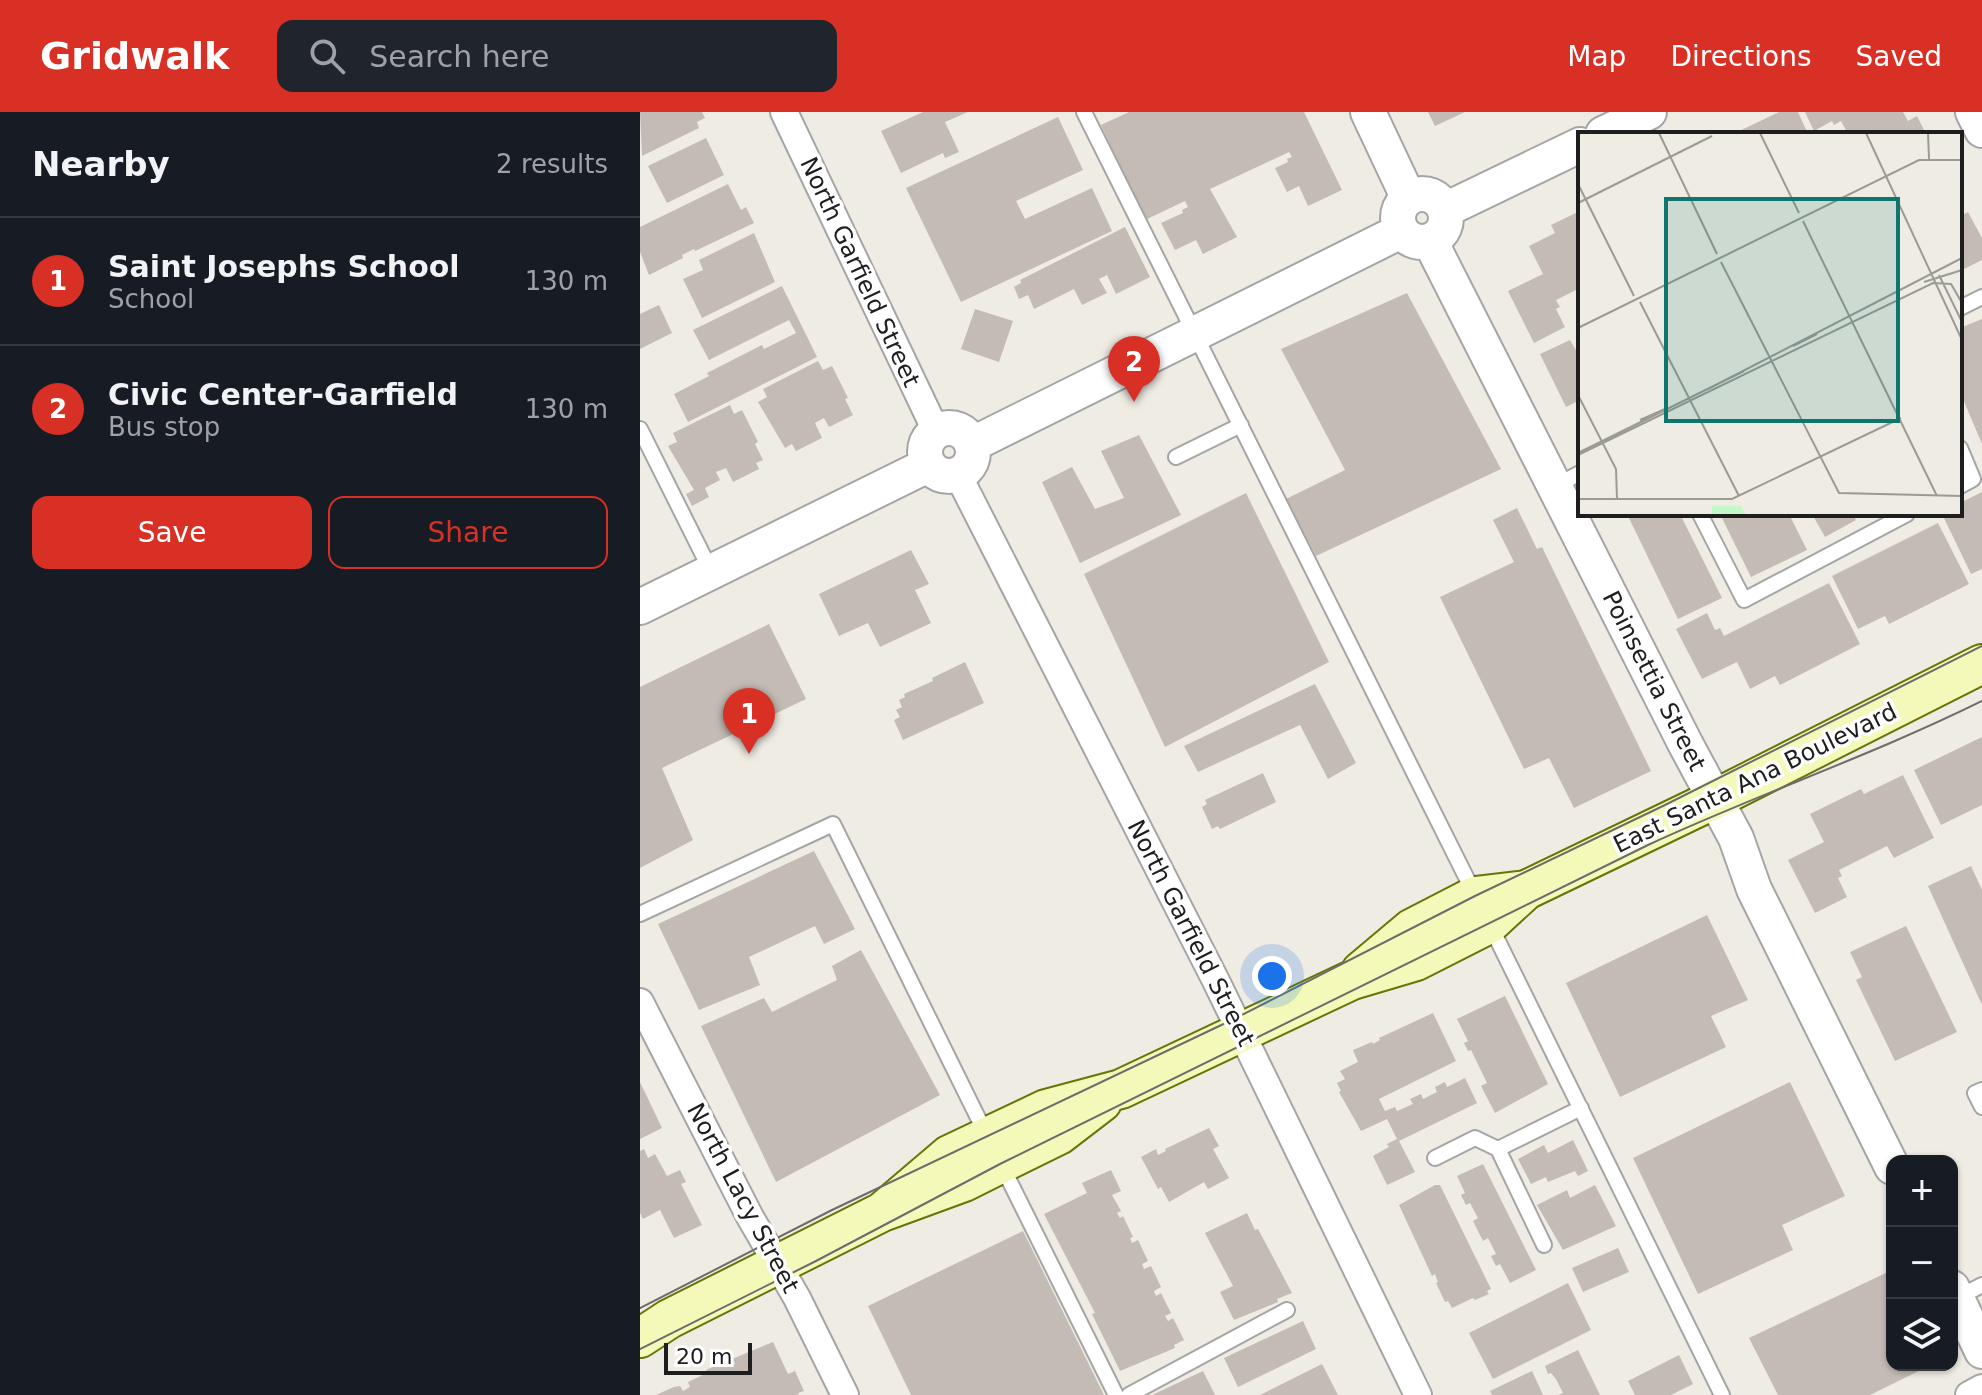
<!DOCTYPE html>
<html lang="en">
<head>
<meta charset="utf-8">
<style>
  :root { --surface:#171b24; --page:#20242c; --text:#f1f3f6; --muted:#9ea1a6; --line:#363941; --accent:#d93025 }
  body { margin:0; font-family:"DejaVu Sans",sans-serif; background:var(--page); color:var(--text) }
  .controls { position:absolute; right:24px; bottom:24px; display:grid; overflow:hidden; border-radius:16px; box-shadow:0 2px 6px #0004 }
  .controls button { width:72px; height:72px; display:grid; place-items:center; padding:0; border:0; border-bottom:2px solid var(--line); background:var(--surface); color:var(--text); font:40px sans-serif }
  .scale { position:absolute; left:24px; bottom:20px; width:88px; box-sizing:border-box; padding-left:8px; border:4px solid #1e1e1e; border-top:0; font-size:22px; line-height:28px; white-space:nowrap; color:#1e1e1e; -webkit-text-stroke:6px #fff; paint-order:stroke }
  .you { position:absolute; left:632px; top:864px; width:28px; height:28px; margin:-20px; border:6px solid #fff; border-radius:50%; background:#1a73e8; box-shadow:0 0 0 12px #1a73e833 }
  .badge { display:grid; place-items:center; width:52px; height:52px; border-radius:50%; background:var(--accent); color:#fff; font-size:26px; font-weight:700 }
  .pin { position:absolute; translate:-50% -66px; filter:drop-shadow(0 2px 4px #0008) }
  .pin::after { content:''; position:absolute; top:42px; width:28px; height:24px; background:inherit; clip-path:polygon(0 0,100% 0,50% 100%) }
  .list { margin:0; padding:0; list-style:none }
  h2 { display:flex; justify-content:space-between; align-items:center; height:104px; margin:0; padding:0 32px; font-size:34px }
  h2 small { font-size:26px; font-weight:400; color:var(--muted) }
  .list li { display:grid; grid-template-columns:52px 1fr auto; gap:24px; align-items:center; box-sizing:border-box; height:128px; padding:0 32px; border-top:2px solid var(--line) }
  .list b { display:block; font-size:30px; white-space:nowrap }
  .list p { margin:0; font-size:26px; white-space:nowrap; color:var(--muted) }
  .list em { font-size:26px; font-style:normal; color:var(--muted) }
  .actions { display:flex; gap:16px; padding:24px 32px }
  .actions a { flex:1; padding:18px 0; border:2px solid var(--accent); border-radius:16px; text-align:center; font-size:28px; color:var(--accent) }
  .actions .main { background:var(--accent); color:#fff }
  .icon { flex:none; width:44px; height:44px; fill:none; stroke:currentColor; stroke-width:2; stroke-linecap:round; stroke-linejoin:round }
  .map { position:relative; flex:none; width:1342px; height:1283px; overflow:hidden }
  header { display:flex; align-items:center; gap:48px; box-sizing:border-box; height:112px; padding:0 40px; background:var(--accent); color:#fff }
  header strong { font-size:38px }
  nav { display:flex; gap:44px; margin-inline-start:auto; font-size:28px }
  .search { width:560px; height:72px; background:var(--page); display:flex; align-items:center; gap:20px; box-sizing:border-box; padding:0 28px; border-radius:16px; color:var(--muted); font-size:30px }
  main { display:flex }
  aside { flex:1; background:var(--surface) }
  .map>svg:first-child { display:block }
</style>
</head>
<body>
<header>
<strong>Gridwalk</strong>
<div class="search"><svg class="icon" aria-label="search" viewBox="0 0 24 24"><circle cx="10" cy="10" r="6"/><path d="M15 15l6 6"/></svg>Search here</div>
<nav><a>Map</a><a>Directions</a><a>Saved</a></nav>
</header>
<main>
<aside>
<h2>Nearby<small>2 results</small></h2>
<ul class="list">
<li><span class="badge">1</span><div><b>Saint Josephs School</b><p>School</p></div><em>130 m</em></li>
<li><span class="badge">2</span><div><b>Civic Center-Garfield</b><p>Bus stop</p></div><em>130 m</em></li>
</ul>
<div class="actions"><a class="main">Save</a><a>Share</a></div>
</aside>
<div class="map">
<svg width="1342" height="1283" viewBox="0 0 1342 1283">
  <rect width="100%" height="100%" fill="#efece4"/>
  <path fill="#c4bbb4" d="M 0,0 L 62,0 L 65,6 L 57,10 L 59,16 L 2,44 Z
    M 283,0 L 328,0 L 305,10 L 319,40 L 305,46 L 303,41 L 261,61 L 241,19 Z
    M 489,0 L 664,0 L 702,78 L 668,94 L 659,74 L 647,80 L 635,56 L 648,50 L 647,47 L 652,45 L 649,40 L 570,77 L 597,125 L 563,142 L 556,128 L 535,138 L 521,111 L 543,101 L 542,98 L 548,95 L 545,89 L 505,108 L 461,13 Z
    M 788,0 L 825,0 L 795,14 Z
    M 1139,0 L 1158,0 L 1168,22 L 1093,22 Z
    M 1165,0 L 1263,0 L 1268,9 L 1277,4 L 1286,22 L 1208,22 L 1201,9 L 1194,13 L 1192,9 L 1174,19 Z
    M 418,5 L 443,58 L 376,89 L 385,107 L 452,76 L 472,119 L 321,190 L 266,76 Z
    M 66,26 L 84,63 L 27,91 L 8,54 Z
    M 88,72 L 101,98 L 106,95 L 114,111 L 55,139 L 54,137 L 42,143 L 43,146 L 9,163 L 0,140 L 0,115 Z
    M 940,99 L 940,176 L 916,188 L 920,195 L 916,197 L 925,215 L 894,231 L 868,179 L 903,162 L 889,134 L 915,121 L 911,113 Z
    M 1328,100 L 1342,126 L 1342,148 L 1320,159 L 1320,104 Z
    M 485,115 L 510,165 L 476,182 L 467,163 L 459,167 L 467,181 L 442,193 L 434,177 L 394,197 L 388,183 L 379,187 L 374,175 L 381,171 L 380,168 Z
    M 114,121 L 135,170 L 62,206 L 43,167 L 63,158 L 59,148 Z
    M 142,174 L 177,245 L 48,310 L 34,282 L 69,264 L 67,261 L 122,233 L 124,237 L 156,221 L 149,208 L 69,248 L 53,218 Z
    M 767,181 L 861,357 L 676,444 L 646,387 L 705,358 L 641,237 Z
    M 19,193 L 32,221 L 0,237 L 0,202 Z
    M 335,197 L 373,209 L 359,250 L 321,237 Z
    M 1342,207 L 1342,332 L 1320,280 L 1320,216 Z
    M 930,228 L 940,245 L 940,288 L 926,295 L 900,242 Z
    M 178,249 L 183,258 L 192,254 L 208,286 L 205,287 L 213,303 L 189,315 L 184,306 L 175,311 L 182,326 L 156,339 L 152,332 L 145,336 L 118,290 L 127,285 L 123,277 Z
    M 90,293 L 94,302 L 102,298 L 118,330 L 115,332 L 123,348 L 116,351 L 119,357 L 93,370 L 86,356 L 76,360 L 80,368 L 65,376 L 69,385 L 52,394 L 46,382 L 54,378 L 28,334 L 37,330 L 33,321 Z
    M 499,323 L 541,403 L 440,451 L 402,370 L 432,355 L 455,397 L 484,386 L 461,339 Z
    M 1342,380 L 1342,457 L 1331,462 L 1302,402 L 1320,402 L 1320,391 Z
    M 606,381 L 689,550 L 525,635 L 444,462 Z
    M 877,396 L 897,437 L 902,435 L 1011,659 L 934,696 L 909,646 L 884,657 L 800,485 L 874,450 L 853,408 Z
    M 987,402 L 1040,402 L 1082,486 L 1038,507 Z
    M 1080,402 L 1149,402 L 1167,438 L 1111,465 Z
    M 1172,402 L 1212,402 L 1216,408 L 1185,425 Z
    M 1298,411 L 1329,472 L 1249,512 L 1245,504 L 1218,517 L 1192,464 Z
    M 271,438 L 289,472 L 275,478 L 291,511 L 240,535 L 228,511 L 199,524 L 179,482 Z
    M 1189,471 L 1220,532 L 1140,573 L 1135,564 L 1110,577 L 1097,550 L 1062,567 L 1036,517 L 1067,501 L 1075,518 L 1080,516 L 1084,524 Z
    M 129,512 L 166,587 L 22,656 L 53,728 L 0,756 L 0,575 Z
    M 325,550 L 344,591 L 263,628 L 254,608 L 260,605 L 256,598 L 262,595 L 259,588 L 265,585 L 264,582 L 293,569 L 292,566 Z
    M 675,572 L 716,651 L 688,667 L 660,613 L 558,660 L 544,634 Z
    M 1342,625 L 1342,693 L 1301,713 L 1274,658 Z
    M 623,661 L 636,690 L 580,717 L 578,714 L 572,717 L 562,695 L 567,692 L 565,688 Z
    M 1263,663 L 1294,726 L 1254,746 L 1247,734 L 1199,758 L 1202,764 L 1198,766 L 1207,785 L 1175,801 L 1148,748 L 1184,730 L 1170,702 L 1221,677 L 1224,682 Z
    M 174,739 L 215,817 L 184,832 L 175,814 L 109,845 L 120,873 L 59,898 L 18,812 Z
    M 1331,754 L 1342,778 L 1342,893 L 1288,774 Z
    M 1067,803 L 1108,888 L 1071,904 L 1086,935 L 980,985 L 926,871 Z
    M 1266,814 L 1317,920 L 1255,949 L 1216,868 L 1222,865 L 1210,840 Z
    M 221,838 L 300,983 L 136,1070 L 61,914 L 124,886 L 132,900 L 197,868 L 192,854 Z
    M 865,884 L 908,972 L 855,1001 L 841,974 L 847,971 L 831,938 L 828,939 L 824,931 L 828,929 L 817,907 Z
    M 793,901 L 816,949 L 739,987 L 745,999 L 755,995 L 757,999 L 773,992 L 770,987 L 781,982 L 783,987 L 797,980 L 795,975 L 805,970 L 807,975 L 825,966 L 837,991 L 759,1029 L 775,1060 L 747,1073 L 733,1044 L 749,1035 L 747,1032 L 757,1027 L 747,1007 L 721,1019 L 699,980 L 701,979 L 697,971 L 705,967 L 700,959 L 718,950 L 713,938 L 732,930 L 733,932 L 740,928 L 739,926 Z
    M 0,970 L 22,1016 L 0,1027 Z
    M 1150,970 L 1205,1084 L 1142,1113 L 1153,1138 L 1058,1182 L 993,1046 Z
    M 569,1016 L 579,1034 L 573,1037 L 589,1066 L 568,1077 L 564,1070 L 529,1090 L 521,1075 L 518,1077 L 501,1045 L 516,1037 L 518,1043 L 526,1039 L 525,1037 Z
    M 933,1028 L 948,1059 L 938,1064 L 935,1059 L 908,1070 L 906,1065 L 891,1072 L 878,1047 L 904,1033 L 908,1041 Z
    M 4,1037 L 8,1046 L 15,1042 L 27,1064 L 40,1058 L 46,1070 L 41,1072 L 62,1113 L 34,1126 L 20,1098 L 3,1107 L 0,1101 L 0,1039 Z
    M 843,1052 L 896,1158 L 870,1171 L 860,1152 L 856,1154 L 851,1144 L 856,1142 L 848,1126 L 843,1129 L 833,1109 L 838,1106 L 830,1091 L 826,1093 L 821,1083 L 825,1081 L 817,1064 Z
    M 471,1058 L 481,1079 L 472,1083 L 481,1099 L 477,1101 L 480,1106 L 483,1104 L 493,1125 L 490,1126 L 492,1131 L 498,1128 L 508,1149 L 502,1152 L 504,1157 L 511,1154 L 521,1175 L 514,1179 L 516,1184 L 521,1181 L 531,1201 L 525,1204 L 528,1209 L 533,1206 L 544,1228 L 534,1233 L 535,1236 L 480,1259 L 452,1202 L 455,1201 L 404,1102 L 447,1081 L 442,1071 Z
    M 795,1073 L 800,1073 L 851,1177 L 847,1179 L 849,1182 L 835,1188 L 833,1186 L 812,1196 L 808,1189 L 805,1190 L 796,1171 L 798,1170 L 795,1162 L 792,1164 L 759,1093 Z
    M 955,1073 L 976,1114 L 923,1138 L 897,1093 L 927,1078 L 930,1086 Z
    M 607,1101 L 615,1118 L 618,1117 L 652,1181 L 637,1187 L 638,1190 L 594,1208 L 580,1180 L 593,1174 L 565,1121 Z
    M 383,1119 L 464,1283 L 271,1283 L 228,1194 Z
    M 978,1136 L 989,1160 L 943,1180 L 932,1156 Z
    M 1252,1158 L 1252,1253 L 1291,1253 L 1230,1283 L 1138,1283 L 1109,1226 Z
    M 928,1171 L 951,1218 L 853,1267 L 829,1221 Z
    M 663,1209 L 676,1237 L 598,1275 L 584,1246 Z
    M 133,1230 L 148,1262 L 155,1259 L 164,1279 L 158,1281 L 159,1283 L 16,1283 L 34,1275 L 40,1274 L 43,1279 L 50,1275 L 48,1270 L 67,1261 L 66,1258 L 86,1249 L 89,1255 L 95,1252 L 92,1247 Z
    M 938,1238 L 960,1283 L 918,1283 L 923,1281 L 916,1267 L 911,1261 L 908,1262 L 905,1254 Z
    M 1039,1243 L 1053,1272 L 1031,1283 L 995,1283 L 988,1269 Z
    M 682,1252 L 698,1283 L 620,1283 Z
    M 563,1259 L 575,1283 L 512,1283 Z
    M 892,1259 L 903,1283 L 852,1283 L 850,1279 Z"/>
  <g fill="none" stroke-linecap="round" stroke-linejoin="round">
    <defs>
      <path id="service" d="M 444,0 L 835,783
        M 1320,196 L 1342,185
        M 0,317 L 71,459
        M 1320,336 L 1333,367 L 1320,374
        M 536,345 L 601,313
        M 916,374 L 940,361
        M 1060,402 L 1104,488 L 1267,402
        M 0,802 L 193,712 L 347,1024
        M 850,813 L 1082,1283
        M 1342,978 L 1335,981 L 1342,995
        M 858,1037 L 904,1133
        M 795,1046 L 835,1026 L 858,1037 L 941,996
        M 362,1054 L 476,1283
        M 1317,1186 L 1342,1173
        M 489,1283 L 647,1198"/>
      <path id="minor" d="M 144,0 L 296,319
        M 318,363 L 576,869 L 778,1283
        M 0,890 L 110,1105 L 157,1186 L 205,1283
        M 1329,1283 L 1342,1276"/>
      <path id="tertiary" d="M 728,0 L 768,85
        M 1333,0 L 1342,18
        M 963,22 L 1009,0
        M758 106a24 24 0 1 1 48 0a24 24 0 1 1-48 0Z
        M 805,98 L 940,33
        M 790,129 L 1046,633 L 1096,726 L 1114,777 L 1252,1055
        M285 340a24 24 0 1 1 48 0a24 24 0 1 1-48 0Z
        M 333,332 L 761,119
        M 0,495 L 288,353
        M 1312,1176 L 1342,1239"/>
      <path id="secondary" d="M 721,859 L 771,817 L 835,784 L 886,778
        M 242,1100 L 309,1043 L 406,997 L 481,977 L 712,868 L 776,849 L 849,812 L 886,778 L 1075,687 L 1342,552
        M 0,1226 L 29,1207 L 242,1100 L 324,1070 L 360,1052 L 419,1023 L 462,990"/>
    </defs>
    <use href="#service" stroke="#a5a5a5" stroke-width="18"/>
    <use href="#minor" stroke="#a5a5a5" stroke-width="30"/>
    <use href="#tertiary" stroke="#a5a5a5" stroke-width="38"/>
    <use href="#secondary" stroke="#677506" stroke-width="42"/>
    <use href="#service" stroke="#fff" stroke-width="14"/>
    <use href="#minor" stroke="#fff" stroke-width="26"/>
    <use href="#tertiary" stroke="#fff" stroke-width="34"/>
    <use href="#secondary" stroke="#f4f9b9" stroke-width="38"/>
    <path stroke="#6c6c6c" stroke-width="2" d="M 0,1196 L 192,1098 L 594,907 L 835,784 L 1025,693 L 1342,534
      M 0,1237 L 176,1149 L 360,1052 L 1008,733 C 1118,682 1233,643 1342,589"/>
  </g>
  <g text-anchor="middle" stroke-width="7" stroke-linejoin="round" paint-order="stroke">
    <g font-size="24" fill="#1e1e1e" stroke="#fff">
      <text transform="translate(220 160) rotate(65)" y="8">North Garfield Street</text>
      <text transform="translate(1014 569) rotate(63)" y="8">Poinsettia Street</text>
      <text transform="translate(1115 666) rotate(-26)" y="8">East Santa Ana Boulevard</text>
      <text transform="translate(551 821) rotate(63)" y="8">North Garfield Street</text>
      <text transform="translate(103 1086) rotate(62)" y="8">North Lacy Street</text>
    </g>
  </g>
  <g transform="translate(938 20)">
    <rect width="384" height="384" fill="#efece4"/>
    <path d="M 134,374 L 163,374 L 168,383 L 134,383 Z" fill="#c2f9c7"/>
    <path fill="none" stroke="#9b9a95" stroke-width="2" d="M 81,1 L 139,122M 182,1 L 221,81M 288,1 L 384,208M 350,1 L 351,27M 0,52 L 56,164M 0,71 L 134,4M 225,89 L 359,364M 143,130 L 261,361 L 384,364M 361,143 L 384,190M 346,150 L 384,138M 62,170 L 161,364M 0,196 L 341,28 L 384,28M 215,214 L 239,202M 130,257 L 384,126M 0,263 L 38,337 L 39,367M 62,288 L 87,277M 0,321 L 166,239M 0,323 L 355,151 L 373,152 L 384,171M 0,367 L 154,367 L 323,286"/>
    <path fill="#0f766e" fill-opacity="0.15" stroke="#0f766e" stroke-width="4" d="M 88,67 L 320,67 L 320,289 L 88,289 Z"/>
    <rect width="384" height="384" fill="none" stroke="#1e1e1e" stroke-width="4"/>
  </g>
</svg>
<div class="controls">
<button>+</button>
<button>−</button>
<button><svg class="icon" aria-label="layers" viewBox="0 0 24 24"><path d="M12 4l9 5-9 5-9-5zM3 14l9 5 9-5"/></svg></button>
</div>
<div class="scale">20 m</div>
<div class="you"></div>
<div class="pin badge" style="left:109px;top:642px">1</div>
<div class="pin badge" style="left:494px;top:290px">2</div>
</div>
</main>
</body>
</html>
